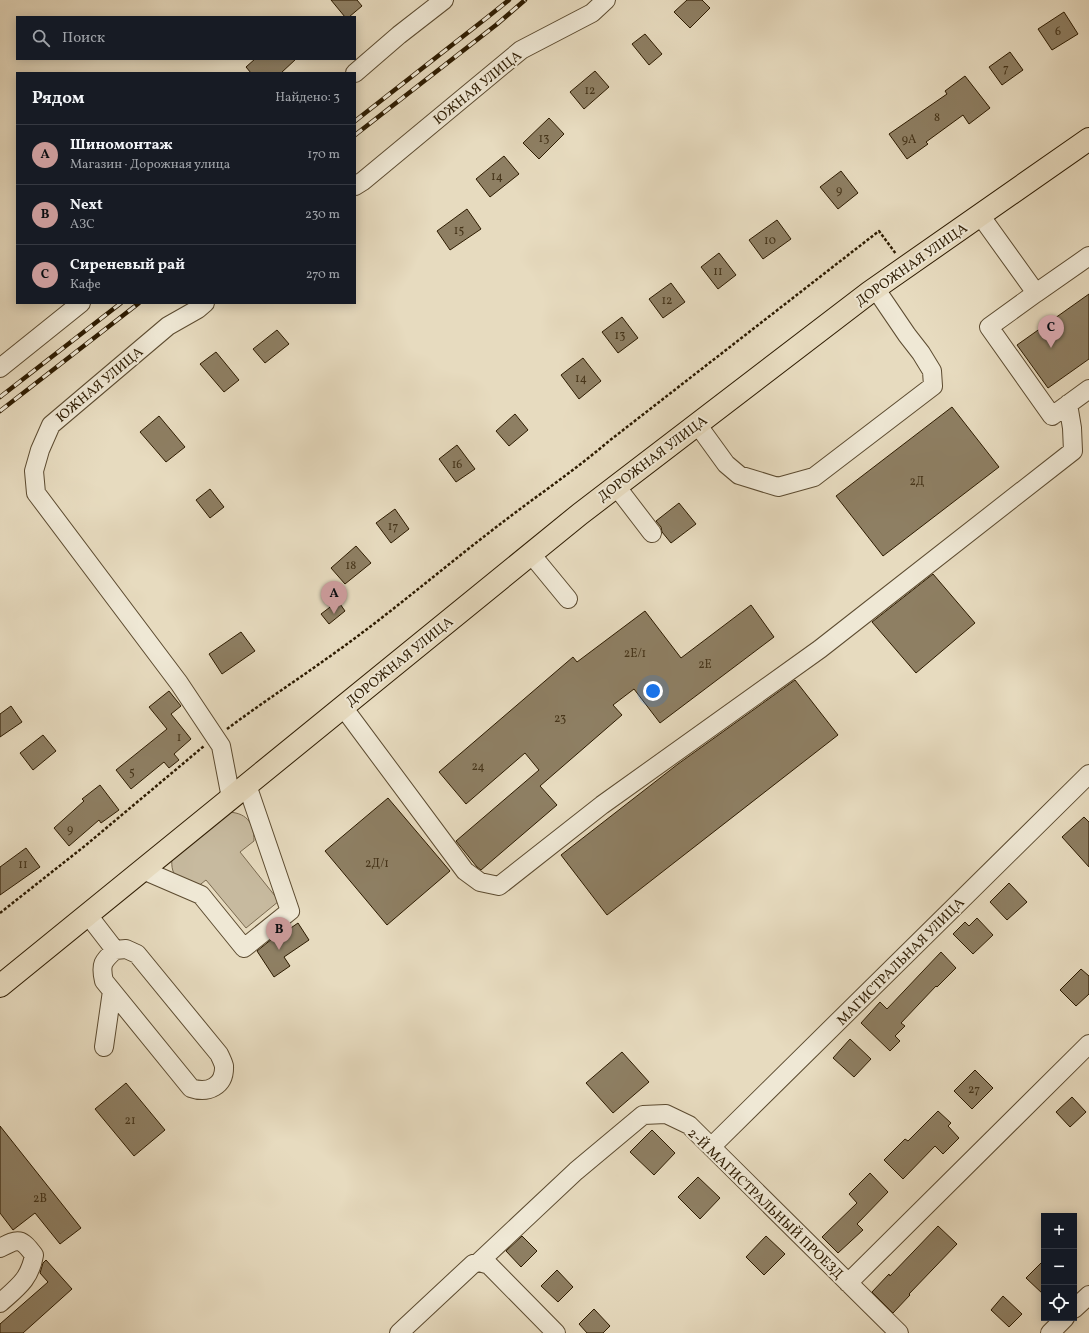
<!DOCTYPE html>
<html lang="ru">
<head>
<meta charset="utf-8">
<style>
  :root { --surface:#171b24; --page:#242831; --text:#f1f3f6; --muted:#9ea1a6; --line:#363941; --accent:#c59692 }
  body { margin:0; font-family:Vollkorn,serif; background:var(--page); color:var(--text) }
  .controls { position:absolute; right:12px; bottom:12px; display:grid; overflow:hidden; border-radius:0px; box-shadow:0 2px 10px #0003 }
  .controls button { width:36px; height:36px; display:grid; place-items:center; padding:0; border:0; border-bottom:1px solid var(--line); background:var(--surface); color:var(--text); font:20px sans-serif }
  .you { position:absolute; left:653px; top:691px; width:14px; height:14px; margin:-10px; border:3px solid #fff; border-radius:50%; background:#1a73e8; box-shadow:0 0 0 6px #1a73e833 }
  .badge { display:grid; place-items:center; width:26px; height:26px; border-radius:50%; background:var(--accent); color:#111; font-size:13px; font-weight:700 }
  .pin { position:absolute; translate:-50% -33px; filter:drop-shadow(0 1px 2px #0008) }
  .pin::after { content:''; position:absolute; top:21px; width:14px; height:12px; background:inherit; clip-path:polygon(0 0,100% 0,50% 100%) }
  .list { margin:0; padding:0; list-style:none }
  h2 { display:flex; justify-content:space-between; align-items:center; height:52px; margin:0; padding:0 16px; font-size:17px }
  h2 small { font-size:13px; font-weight:400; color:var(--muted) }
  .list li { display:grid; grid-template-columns:26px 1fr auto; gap:12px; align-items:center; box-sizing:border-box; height:60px; padding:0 16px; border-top:1px solid var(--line) }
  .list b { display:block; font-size:15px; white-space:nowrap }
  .list p { margin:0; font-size:13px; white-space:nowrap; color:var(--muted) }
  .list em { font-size:13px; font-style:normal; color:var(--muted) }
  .icon { flex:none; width:22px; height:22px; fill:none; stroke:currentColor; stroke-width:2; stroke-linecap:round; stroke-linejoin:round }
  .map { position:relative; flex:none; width:1089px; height:1333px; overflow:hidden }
  .search { position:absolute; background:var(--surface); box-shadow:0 2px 10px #0003; left:16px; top:16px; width:340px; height:44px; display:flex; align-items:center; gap:10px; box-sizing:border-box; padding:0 14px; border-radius:0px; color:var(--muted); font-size:15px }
  .panel { position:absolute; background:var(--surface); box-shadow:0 2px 10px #0003; left:16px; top:72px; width:340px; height:232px; border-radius:0px }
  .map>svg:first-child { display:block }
</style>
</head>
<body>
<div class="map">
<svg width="1089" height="1333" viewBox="0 0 1089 1333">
  <rect width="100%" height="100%" fill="#e7dbbf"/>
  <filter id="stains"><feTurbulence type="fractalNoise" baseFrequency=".005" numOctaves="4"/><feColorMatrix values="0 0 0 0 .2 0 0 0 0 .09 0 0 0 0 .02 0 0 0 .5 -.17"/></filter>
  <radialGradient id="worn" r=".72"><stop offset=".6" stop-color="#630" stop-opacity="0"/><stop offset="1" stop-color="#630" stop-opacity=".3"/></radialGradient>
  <path fill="#c7ba9f" stroke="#7a6a50" d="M 226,812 C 246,812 254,822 254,841 L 240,852 L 279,901 L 246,928 L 206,880 L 197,887 C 180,880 170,879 172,857 Z"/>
  <path fill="#8e7f63" stroke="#2d1b00" d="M 331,0 L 357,0 L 362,6 L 349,17 L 345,17 Z
    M 687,0 L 702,0 L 710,8 L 690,28 L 674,12 Z
    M 1064,12 L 1078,34 L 1052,50 L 1038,29 Z
    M 645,34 L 662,54 L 649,65 L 632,44 Z
    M 1010,52 L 1023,70 L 1002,85 L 989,67 Z
    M 255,59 L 296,59 L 281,73 L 251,73 L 246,67 Z
    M 595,71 L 609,87 L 584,109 L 570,92 Z
    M 965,76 L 990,108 L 969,124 L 963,115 L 926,142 L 928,144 L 907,159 L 889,134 L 947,94 L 945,91 Z
    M 549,118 L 564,134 L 539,159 L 523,143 Z
    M 504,156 L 519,174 L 490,197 L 476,179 Z
    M 841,171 L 858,193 L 838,209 L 820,187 Z
    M 467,209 L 481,229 L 450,250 L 437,231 Z
    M 777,220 L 791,239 L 763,259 L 749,240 Z
    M 719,253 L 736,275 L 718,289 L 701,267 Z
    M 671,283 L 685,302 L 663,318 L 649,299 Z
    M 1089,294 L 1089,359 L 1048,388 L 1017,345 Z
    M 622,317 L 638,338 L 618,353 L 602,332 Z
    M 277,330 L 289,344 L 265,363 L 253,349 Z
    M 216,352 L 239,380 L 224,392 L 200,364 Z
    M 583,358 L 601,381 L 579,399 L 561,375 Z
    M 952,407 L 999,467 L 883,556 L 836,496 Z
    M 515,414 L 528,430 L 509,446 L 496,431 Z
    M 159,416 L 185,447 L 166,462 L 140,432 Z
    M 457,445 L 475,469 L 456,482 L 439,459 Z
    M 210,489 L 224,507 L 210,518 L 196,500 Z
    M 679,503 L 696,524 L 671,543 L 662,532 L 661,527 L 656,521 Z
    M 395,509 L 409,529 L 391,543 L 376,523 Z
    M 356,546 L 371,563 L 345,584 L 331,568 Z
    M 933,574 L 975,623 L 916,673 L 872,622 Z
    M 338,601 L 345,611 L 329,624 L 321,614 Z
    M 751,605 L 774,637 L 660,723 L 634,689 L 613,705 L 622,715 L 540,786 L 557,805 L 481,870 L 477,867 L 456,841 L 539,770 L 525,753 L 466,804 L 439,772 L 573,657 L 577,662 L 645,611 L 681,658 Z
    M 241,632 L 255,651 L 222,674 L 209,654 Z
    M 795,680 L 838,735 L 607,915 L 561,855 L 678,764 Z
    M 169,691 L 181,706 L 171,714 L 191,739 L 174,754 L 179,760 L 169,768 L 164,762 L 131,789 L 116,770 L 167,729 L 149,707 Z
    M 11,706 L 22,722 L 0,737 L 0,714 Z
    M 43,735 L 56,751 L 33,770 L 20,753 Z
    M 100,785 L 119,810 L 101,823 L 99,820 L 69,846 L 54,828 L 84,801 L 82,799 Z
    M 388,798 L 450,871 L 387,925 L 325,851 Z
    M 1084,817 L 1089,822 L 1089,867 L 1062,837 Z
    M 26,848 L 40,867 L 0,895 L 0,867 Z
    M 1009,883 L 1027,902 L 1007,920 L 990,902 Z
    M 977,918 L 993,935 L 973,954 L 953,934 L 965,922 L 969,926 Z
    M 298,923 L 309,940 L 284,957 L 290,966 L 274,977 L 257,951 L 283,930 L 285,932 Z
    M 941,952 L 956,968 L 937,987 L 936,986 L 901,1023 L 905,1026 L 895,1036 L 900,1041 L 890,1051 L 861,1023 L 880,1002 L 887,1009 Z
    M 1081,969 L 1089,976 L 1089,994 L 1076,1006 L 1060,990 Z
    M 850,1039 L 871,1059 L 854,1077 L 833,1058 Z
    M 622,1052 L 649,1082 L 613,1113 L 586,1083 Z
    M 975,1070 L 993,1088 L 972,1109 L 954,1091 Z
    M 126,1083 L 165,1130 L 134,1156 L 95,1109 Z
    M 1072,1097 L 1086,1112 L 1070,1127 L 1056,1112 Z
    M 938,1111 L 951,1123 L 948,1126 L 959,1138 L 943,1154 L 935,1146 L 903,1179 L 884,1160 L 905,1139 L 908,1141 Z
    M 0,1126 L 81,1228 L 60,1244 L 35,1213 L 13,1230 L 0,1213 Z
    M 652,1130 L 675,1153 L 654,1175 L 630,1152 Z
    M 870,1173 L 888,1192 L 857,1224 L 863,1230 L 838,1253 L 822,1237 L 857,1203 L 849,1194 Z
    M 698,1177 L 720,1198 L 700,1219 L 678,1197 Z
    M 938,1226 L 957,1244 L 909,1294 L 910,1295 L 893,1313 L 872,1292 L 889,1274 L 890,1276 Z
    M 522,1236 L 537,1251 L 521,1267 L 506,1251 Z
    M 766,1236 L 785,1254 L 764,1275 L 746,1257 Z
    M 46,1260 L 72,1289 L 23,1333 L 0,1333 L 0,1324 L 48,1282 L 40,1273 L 43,1263 Z
    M 1044,1260 L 1044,1295 L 1026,1278 Z
    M 557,1270 L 573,1287 L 558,1302 L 541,1286 Z
    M 1003,1296 L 1022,1314 L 1009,1327 L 991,1310 Z
    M 594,1309 L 610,1326 L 603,1333 L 587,1333 L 579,1324 Z"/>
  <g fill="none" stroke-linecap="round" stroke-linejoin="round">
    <defs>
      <path id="minor" d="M 355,73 L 399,35 L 444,0
        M 355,186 L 363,181 L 521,50 L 592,13 L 606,0
        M 980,215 L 1036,293 L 1089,256
        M 1036,293 L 989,327 L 1052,416 L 1089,389
        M 205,303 L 198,309 L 168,326 L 51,425 L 40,450 L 34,471 L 36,493 L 179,683 L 221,746 L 231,798
        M 0,368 L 81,303
        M 697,424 L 726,464 L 739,475 L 778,487 L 814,477 L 933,386 L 932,371 L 921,353 L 907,335 L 875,288
        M 616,486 L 652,533
        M 531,554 L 568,599
        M 343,707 L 465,871 L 480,882 L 499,886 L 602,805 L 820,649 L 1073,451 L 1072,428 L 1068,404
        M 143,870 L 201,895 L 244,948 L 290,911 L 247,785
        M 88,915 L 115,950 C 103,961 100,964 104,981 L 191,1088 C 208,1094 225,1086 224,1066 C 223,1062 221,1058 219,1054 L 137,954 L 126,949 L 115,950
        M 104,1047 L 112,991
        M 711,1147 L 1089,774
        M 0,1248 C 19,1238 21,1238 34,1255 C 30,1279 18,1287 0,1303
        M 479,1262 L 576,1171 L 643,1115 L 666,1114 L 689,1125 L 899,1333
        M 848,1283 L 1089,1044
        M 1074,1309 L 1089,1295
        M 399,1333 L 473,1264 L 479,1262 L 489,1265 L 556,1333
        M 1050,1333 L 1065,1318"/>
      <path id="major" d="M 0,986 L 580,514 L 870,292 L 1089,139"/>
    </defs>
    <use href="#minor" stroke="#5c4b30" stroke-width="20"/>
    <use href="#major" stroke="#2d1b00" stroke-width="24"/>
    <path stroke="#2d1b00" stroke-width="2.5" stroke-dasharray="3 2" stroke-linecap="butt" d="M 227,729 C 263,702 300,678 336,652 C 392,612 444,567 499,525 C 535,497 574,471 609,441 L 879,231 L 896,254
      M 0,913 L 86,845 L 204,746"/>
    <use href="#minor" stroke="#efe8d5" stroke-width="18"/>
    <use href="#major" stroke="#e7dbbf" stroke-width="22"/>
    <defs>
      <path id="rail" d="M 355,121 L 489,16 L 509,0
        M 355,135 L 496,25 L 525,0
        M 0,397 L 121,303
        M 0,411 L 139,303"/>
    </defs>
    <use href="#rail" stroke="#2d1b00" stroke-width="4.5"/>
    <use href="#rail" stroke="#efe8d5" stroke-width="3" stroke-dasharray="9" stroke-linecap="butt"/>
  </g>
  <g text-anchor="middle" stroke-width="4" stroke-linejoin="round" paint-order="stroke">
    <g font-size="12" fill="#453419">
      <text x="1058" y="35">6</text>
      <text x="1006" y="72">7</text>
      <text x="590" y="94">12</text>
      <text x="937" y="121">8</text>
      <text x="544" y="142">13</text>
      <text x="909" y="143">9А</text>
      <text x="497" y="180">14</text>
      <text x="839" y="194">9</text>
      <text x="459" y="234">15</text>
      <text x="770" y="244">10</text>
      <text x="718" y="275">11</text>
      <text x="667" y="304">12</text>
      <text x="620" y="339">13</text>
      <text x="581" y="382">14</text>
      <text x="457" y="468">16</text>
      <text x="917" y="485">2Д</text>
      <text x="393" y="530">17</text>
      <text x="351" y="569">18</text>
      <text x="635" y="657">2Е/1</text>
      <text x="705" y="668">2Е</text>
      <text x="560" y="722">23</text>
      <text x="179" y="741">1</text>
      <text x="478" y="770">24</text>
      <text x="132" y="776">5</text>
      <text x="70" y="833">9</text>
      <text x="377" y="867">2Д/1</text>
      <text x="23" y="868">11</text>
      <text x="974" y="1093">27</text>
      <text x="130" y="1124">21</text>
      <text x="40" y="1202">2В</text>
    </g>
    <g font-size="14" fill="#2d1b00" stroke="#efe8d5">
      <text transform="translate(477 87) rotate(-39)" y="5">ЮЖНАЯ УЛИЦА</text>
      <text transform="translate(911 264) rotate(-35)" y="5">ДОРОЖНАЯ УЛИЦА</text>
      <text transform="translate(99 384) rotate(-40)" y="5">ЮЖНАЯ УЛИЦА</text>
      <text transform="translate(652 458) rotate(-37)" y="5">ДОРОЖНАЯ УЛИЦА</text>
      <text transform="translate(399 661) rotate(-39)" y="5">ДОРОЖНАЯ УЛИЦА</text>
      <text transform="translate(900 961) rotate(-45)" y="5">МАГИСТРАЛЬНАЯ УЛИЦА</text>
      <text transform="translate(766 1203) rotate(44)" y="5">2-Й МАГИСТРАЛЬНЫЙ ПРОЕЗД</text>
    </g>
  </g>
  <rect width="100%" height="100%" filter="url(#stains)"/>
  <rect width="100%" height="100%" fill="url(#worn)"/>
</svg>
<div class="controls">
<button>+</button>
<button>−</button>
<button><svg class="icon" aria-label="locate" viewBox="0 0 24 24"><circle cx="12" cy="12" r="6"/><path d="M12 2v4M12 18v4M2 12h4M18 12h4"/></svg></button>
</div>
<div class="you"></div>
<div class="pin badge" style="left:334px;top:614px">A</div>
<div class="pin badge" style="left:279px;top:950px">B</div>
<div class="pin badge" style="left:1051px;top:348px">C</div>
<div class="search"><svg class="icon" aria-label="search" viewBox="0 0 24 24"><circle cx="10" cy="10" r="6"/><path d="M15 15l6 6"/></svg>Поиск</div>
<section class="panel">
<h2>Рядом<small>Найдено: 3</small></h2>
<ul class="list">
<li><span class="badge">A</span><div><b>Шиномонтаж</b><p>Магазин · Дорожная улица</p></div><em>170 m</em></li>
<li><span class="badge">B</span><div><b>Next</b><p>АЗС</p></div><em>230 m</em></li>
<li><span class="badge">C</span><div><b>Сиреневый рай</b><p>Кафе</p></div><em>270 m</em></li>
</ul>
</section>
</div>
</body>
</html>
